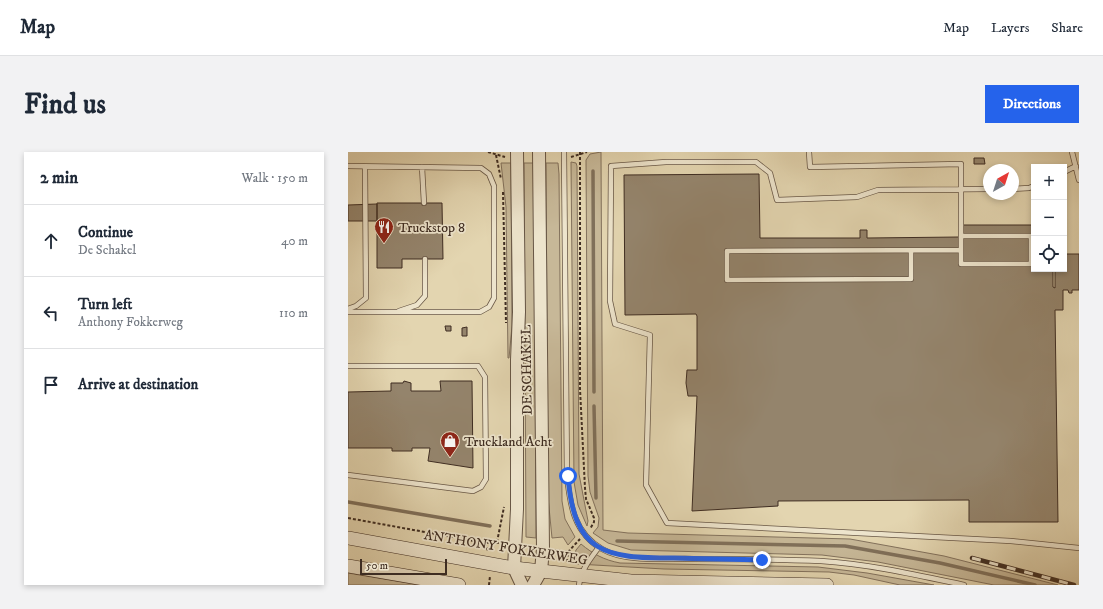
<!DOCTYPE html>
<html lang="en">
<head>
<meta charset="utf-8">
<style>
  :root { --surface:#fff; --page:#f2f2f3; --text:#1f2937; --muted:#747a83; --line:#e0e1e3; --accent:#2563eb }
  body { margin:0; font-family:"IM FELL DW Pica",serif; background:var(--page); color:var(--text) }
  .controls { position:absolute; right:12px; top:12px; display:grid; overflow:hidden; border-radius:0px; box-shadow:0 2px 6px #0003 }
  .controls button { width:36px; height:36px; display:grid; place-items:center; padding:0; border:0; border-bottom:1px solid var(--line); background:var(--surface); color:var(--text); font:20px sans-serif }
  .compass { position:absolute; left:635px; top:12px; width:36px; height:36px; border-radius:50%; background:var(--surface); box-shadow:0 2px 6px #0003; rotate:39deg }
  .scale { position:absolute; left:12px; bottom:10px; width:87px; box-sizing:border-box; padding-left:4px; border:2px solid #3f2d22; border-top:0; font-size:11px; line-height:14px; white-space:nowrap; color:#3f2d22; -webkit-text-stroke:3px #ede4cc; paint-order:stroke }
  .stop { position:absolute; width:12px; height:12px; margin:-9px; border:3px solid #2563eb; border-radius:50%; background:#fff }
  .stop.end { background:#2563eb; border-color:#fff; box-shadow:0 1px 4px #0008 }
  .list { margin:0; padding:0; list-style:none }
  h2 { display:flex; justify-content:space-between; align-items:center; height:52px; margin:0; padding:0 16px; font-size:17px }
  h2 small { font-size:13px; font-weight:400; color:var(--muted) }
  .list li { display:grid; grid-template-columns:26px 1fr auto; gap:12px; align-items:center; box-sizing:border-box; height:72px; padding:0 16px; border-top:1px solid var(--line) }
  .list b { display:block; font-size:15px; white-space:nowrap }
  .list p { margin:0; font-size:13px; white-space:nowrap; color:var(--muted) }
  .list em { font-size:13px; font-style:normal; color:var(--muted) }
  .icon { flex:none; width:22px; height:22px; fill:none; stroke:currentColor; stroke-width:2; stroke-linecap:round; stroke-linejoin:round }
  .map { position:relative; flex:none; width:731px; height:433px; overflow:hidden; border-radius:0px }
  header { display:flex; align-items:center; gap:24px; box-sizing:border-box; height:56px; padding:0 20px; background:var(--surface); border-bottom:1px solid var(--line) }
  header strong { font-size:19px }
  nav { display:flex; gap:22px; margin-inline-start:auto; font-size:14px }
  .intro { display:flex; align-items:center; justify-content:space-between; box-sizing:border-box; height:96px; padding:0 24px }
  h1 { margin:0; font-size:28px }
  .button { padding:10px 18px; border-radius:0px; background:var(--accent); color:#fff; font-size:14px; font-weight:700 }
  main { display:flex; gap:24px; padding:0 24px }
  aside { flex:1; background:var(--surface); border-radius:0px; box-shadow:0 2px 6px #0003 }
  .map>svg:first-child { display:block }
</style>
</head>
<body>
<header>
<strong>Map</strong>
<nav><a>Map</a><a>Layers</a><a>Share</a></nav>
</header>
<div class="intro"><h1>Find us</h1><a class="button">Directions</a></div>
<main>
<aside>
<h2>2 min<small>Walk · 150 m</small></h2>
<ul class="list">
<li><svg class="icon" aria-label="ahead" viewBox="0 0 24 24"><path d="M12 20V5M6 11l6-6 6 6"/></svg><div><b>Continue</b><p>De Schakel</p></div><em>40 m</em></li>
<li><svg class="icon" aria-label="left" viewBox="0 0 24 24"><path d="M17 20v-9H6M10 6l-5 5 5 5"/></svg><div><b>Turn left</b><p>Anthony Fokkerweg</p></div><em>110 m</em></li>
<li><svg class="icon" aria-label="arrive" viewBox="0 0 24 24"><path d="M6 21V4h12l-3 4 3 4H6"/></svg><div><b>Arrive at destination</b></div></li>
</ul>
</aside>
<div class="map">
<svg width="731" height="433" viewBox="0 0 731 433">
  <rect width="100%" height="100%" fill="#e3d5b0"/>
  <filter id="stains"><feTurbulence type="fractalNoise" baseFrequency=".005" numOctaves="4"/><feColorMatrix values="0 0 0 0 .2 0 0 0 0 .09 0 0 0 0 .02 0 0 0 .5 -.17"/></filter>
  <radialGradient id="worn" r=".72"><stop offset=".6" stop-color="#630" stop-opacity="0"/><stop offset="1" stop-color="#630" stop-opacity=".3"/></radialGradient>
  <path fill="#c7b898" stroke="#83725d" d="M 253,0 L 255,378 L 280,381 L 502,387 L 596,404 L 710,433 L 646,433 L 530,410 L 474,403 L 283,398 L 260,391 L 245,381 L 250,375 L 251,366 L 242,340 L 240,324 L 238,8 L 242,2 Z
    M 223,10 L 228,11 L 229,14 L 231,322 L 240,369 L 239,374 L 230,353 L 226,330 Z
    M 153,11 L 163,11 L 164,174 L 161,206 L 160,206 L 158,55 Z
    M 176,11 L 186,11 L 188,386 L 178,385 Z
    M 198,11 L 210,11 L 211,22 L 214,349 L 217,367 L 227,385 L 220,393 L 215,385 L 204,386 L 200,345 Z
    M 233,392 C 245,402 256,408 272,411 L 470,415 L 519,421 L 586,433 L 552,433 L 506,423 L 481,420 L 316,417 L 229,412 L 229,405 L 226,405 L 228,398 Z
    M 0,421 L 71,433 L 0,433 Z"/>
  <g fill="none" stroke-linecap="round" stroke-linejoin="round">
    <path stroke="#80705a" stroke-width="3.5" d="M 245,19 L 246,240
      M 246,254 L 248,346
      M 0,350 L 142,374
      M 269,389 L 497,394 L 592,411 L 687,433"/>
  </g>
  <path fill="#94846c" stroke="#3f2d22" d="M 626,6 L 636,6 L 637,12 L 626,12 Z
    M 411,22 L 412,86 L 512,86 L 512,78 L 519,78 L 519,86 L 611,85 L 611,73 L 686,73 L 686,117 L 705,117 L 705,135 L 707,136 L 707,117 L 716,117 L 716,102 L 731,102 L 731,138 L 724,138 L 724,141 L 721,141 L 720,138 L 715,138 L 715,158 L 707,158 L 710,370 L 621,370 L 621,348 L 430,349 L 430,354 L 344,359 L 349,244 L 340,244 L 338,231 L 339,218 L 349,218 L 349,164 L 348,162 L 277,163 L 276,23 Z
    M 29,51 L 94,51 L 95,107 L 54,107 L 54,116 L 29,116 Z
    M 29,52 L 29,69 L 0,69 L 0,53 Z
    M 97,174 L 103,174 L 103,179 L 98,179 Z
    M 119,175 L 119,184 L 114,184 L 114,176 Z
    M 56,229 L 63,231 L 63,239 L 93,239 L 92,229 L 124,229 L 125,316 L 80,309 L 82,296 L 64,296 L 64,299 L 44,299 L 44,296 L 0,296 L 0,240 L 43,239 L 43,231 L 55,231 Z"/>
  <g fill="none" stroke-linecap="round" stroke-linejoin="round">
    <defs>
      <path id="service" d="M 216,0 L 219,324 C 222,353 226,381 254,397 C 278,411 319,406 346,407 C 388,407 431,407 473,409 C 521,412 569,423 616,433
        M 461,0 L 462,15 L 613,12 L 613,84 L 683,84 L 683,112 L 613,112 L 613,98 L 379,99 L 379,128 L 563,127 L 563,99
        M 724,0 L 731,28
        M 0,14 L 133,16 L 141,22 L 146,34 L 146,146 L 141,155 L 132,160 L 0,160
        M 74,15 L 76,51
        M 716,20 L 728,14
        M 641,37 L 530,38 L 509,45 L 429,48 L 422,21 L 408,10 L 318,10 L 263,14 L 262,149 L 267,172 L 302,183 L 298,333 L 319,371 L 663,389 L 731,396
        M 665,37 L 681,36 L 686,34
        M 613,98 L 613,84
        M 0,157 L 8,154 L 18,146 L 17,15
        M 51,159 L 69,153 L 77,144 L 77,107
        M 0,214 L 130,214 L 137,225 L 138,327 L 133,335 L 125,339 L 0,323
        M 231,433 C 233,418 242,407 251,395"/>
      <path id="tertiary" d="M 169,0 L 171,160 L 169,208 L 169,357 L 166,416 L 174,433
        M 185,433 L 193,419 L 195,397 L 191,0"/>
      <path id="secondary" d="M 0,386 L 166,416 L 283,429 L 479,433
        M 0,414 L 111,433"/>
    </defs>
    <use href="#service" stroke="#685746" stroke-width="6"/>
    <use href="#tertiary" stroke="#685746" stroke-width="14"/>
    <use href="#secondary" stroke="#3f2d22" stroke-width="14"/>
    <path stroke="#3f2d22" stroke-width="2" stroke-dasharray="3 2" stroke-linecap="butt" d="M 140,0 L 157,5
      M 232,0 L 232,237 L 237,336 L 238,347 L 246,366 L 246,370 L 242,377
      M 148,3 L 153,27
      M 223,5 L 239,0
      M 155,40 L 158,171
      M 0,366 L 137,391 L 156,391
      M 149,390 L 156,355
      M 137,391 L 140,399
      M 206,398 L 220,400
      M 219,410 L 220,400 L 232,387
      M 141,433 L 142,424"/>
    <use href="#service" stroke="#ede4cc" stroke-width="4.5"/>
    <use href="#tertiary" stroke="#ede4cc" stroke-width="12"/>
    <use href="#secondary" stroke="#ede4cc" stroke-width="13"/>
    <defs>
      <path id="rail" d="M 624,406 L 726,433"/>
    </defs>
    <use href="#rail" stroke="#3f2d22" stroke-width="4.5"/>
    <use href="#rail" stroke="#ede4cc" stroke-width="3" stroke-dasharray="9" stroke-linecap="butt"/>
  </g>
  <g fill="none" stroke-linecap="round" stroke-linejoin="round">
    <path stroke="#2563eb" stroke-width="5" d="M 220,324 C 226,402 257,406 326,406 C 355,407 385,407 414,408"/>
  </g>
  <defs>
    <symbol id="restaurant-pin" viewBox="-11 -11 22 30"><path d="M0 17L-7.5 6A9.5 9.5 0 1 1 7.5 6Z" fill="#8f2418" stroke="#ede4cc"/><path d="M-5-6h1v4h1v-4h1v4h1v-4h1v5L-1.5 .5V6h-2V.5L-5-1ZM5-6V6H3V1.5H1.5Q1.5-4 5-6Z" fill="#fff"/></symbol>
    <symbol id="shop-pin" viewBox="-11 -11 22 30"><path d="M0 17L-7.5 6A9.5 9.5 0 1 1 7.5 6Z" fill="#8f2418" stroke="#ede4cc"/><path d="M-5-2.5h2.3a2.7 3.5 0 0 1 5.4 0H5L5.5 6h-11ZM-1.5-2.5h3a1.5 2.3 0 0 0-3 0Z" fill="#fff"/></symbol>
  </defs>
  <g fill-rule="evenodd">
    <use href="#restaurant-pin" x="25" y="64" width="22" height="30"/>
    <use href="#shop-pin" x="91" y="278" width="22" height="30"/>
  </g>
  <g text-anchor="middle" stroke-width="3.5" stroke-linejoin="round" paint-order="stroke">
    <g font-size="14" fill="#3f2d22" stroke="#ede4cc" text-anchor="start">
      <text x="50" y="80">Truckstop 8</text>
      <text x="116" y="294">Truckland Acht</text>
    </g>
    <g font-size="14" fill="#3f2d22" stroke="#ede4cc">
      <text transform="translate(178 218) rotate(-91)" y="5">DE SCHAKEL</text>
      <text transform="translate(158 395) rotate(9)" y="5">ANTHONY FOKKERWEG</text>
    </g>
  </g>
  <rect width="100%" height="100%" filter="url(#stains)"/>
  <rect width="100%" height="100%" fill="url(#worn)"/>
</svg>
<div class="controls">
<button>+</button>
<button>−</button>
<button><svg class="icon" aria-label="locate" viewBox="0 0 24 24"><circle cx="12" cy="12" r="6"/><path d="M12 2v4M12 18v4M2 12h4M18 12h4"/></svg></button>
</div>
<svg class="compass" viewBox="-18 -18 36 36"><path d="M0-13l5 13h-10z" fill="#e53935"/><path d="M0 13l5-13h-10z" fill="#747a83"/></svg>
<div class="scale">50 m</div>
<div class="stop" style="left:220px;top:324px"></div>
<div class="stop end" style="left:414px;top:408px"></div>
</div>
</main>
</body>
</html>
